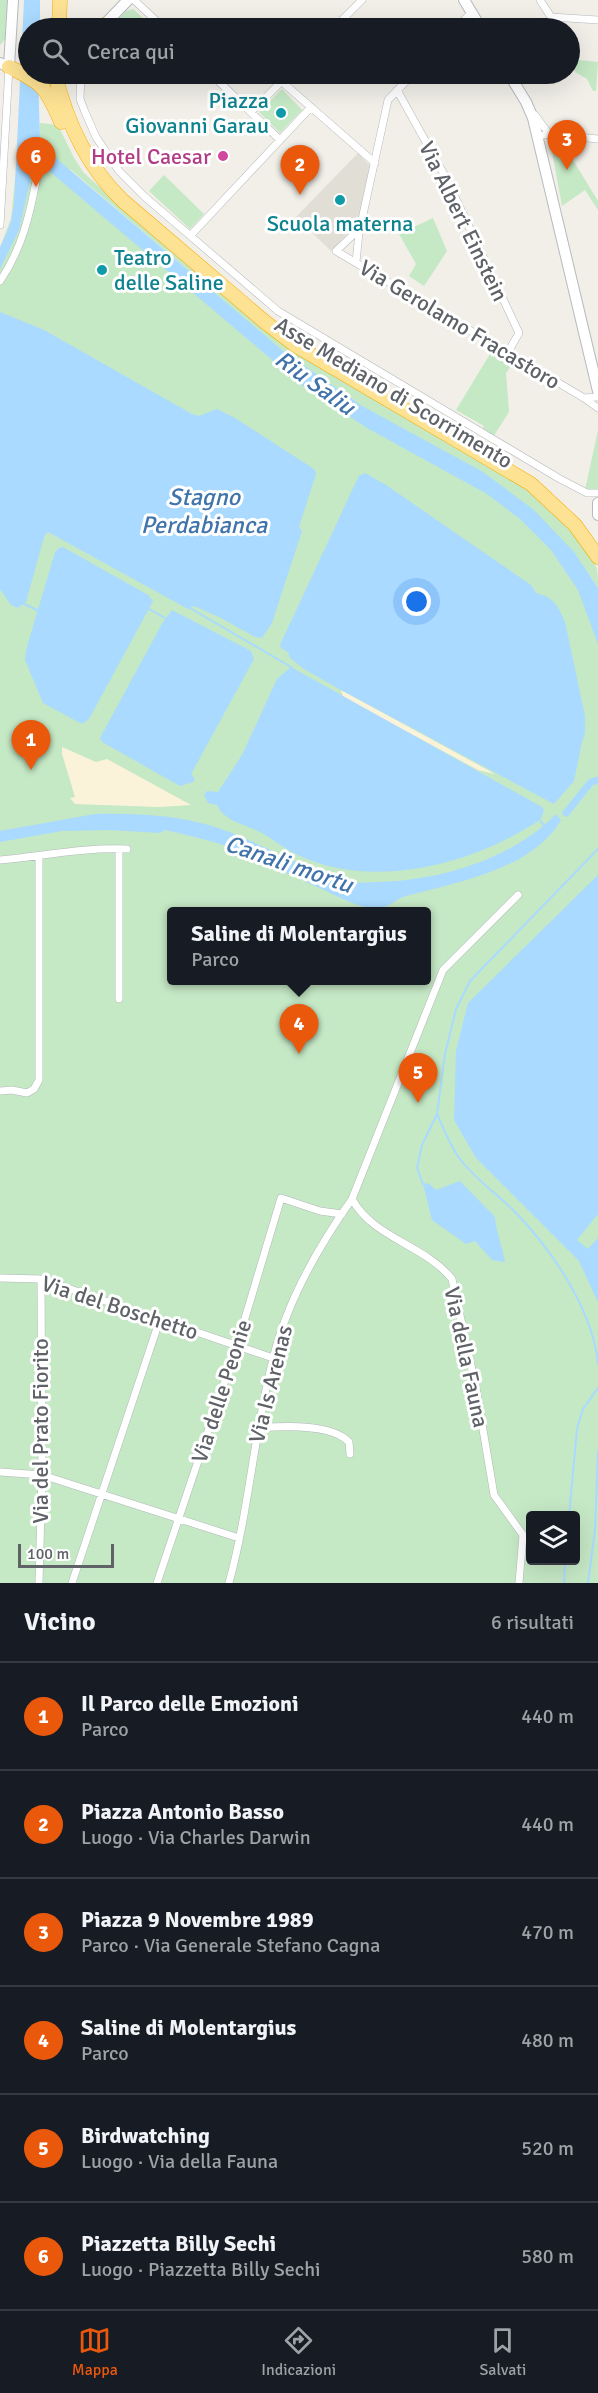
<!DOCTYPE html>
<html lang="it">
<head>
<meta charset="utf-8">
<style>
  :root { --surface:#171b24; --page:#20242c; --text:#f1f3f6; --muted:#9ea1a6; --line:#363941; --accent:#ea580c }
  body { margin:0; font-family:Signika,sans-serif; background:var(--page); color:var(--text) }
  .controls { position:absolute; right:18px; bottom:18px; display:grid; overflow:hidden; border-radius:6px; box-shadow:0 6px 24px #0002 }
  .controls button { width:54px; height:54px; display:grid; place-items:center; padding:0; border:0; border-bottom:2px solid var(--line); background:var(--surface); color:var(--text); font:30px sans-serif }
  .scale { position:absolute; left:18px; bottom:15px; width:96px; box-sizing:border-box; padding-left:6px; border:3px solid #5f6368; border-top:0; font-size:16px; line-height:21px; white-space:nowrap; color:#5f6368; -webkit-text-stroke:4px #fff; paint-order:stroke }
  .you { position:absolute; left:417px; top:602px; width:21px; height:21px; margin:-15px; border:4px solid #fff; border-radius:50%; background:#1a73e8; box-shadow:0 0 0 9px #1a73e833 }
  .badge { display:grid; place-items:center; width:39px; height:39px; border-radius:50%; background:var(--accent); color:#fff; font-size:20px; font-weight:700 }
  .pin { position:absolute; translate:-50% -50px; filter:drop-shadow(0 2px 3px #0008) }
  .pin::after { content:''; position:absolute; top:32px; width:21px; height:18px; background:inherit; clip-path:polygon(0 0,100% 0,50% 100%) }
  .popup { position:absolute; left:167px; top:907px; width:264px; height:78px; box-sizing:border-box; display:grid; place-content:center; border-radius:6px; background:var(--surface); filter:drop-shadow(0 2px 4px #0005); font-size:20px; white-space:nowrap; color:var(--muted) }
  .popup b { font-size:22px; color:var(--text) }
  .popup::after { content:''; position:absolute; left:50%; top:100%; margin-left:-12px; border:12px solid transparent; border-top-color:var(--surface) }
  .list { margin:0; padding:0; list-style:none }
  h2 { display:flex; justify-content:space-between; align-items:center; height:78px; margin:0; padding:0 24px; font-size:26px }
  h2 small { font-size:20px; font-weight:400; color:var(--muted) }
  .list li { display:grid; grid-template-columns:39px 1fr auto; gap:18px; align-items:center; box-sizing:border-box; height:108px; padding:0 24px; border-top:2px solid var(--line) }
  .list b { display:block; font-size:22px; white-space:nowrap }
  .list p { margin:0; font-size:20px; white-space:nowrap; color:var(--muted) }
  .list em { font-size:20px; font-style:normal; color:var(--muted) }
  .icon { flex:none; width:33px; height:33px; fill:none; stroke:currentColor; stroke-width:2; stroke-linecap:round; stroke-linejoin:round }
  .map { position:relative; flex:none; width:598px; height:1583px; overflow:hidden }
  .search { position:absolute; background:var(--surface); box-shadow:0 6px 24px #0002; left:18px; right:18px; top:18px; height:66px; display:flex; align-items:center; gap:15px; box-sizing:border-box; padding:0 21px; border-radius:33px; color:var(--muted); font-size:22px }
  .sheet { height:726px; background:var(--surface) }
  nav { display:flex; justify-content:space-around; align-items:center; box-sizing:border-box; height:84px; border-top:2px solid var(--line); background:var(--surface); font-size:16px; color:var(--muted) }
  nav a { display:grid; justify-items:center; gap:3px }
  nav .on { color:var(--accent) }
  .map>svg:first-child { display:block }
</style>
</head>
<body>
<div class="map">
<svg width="598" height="1583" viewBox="0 0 598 1583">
  <rect width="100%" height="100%" fill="#f1efe8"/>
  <path fill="#e1ded6" d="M 358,153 L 370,166 L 358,222 L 331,251 L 296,217 Z"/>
  <path fill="#c5e8c5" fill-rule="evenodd" d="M 0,0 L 8,0 L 6,38 L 0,45 Z
    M 133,9 L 154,28 L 110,28 L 126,11 Z
    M 570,59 L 598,62 L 596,91 L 593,91 L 587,79 L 575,72 L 574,68 L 570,65 Z
    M 282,89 L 302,110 L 280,133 L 259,112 Z
    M 40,123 L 58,125 L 74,158 L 84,173 L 174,254 L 267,331 L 524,483 C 548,504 586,538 597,569 C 598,575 598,582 598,588 L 588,573 L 598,592 L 598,1583 L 0,1583 L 0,247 L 11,219 L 16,170 L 39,138 ZM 69,169 L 70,169 L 282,351 L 90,191 ZM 172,912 L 427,912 L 427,980 L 172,980 ZM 530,1516 L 576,1516 L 576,1560 L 530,1560 Z
    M 550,140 L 579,143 L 568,152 L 598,201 L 598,210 L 585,190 L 562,206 Z
    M 164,175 L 204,214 L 190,229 L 149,191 Z
    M 433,218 L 447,251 L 424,286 L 409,276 L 416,264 L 399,234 Z
    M 493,349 L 514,362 L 506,373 L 509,412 L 493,437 L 482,430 L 484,426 L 456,410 Z
    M 598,430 L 598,491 L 585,490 Z"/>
  <path fill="#fbf3d9" d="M 341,690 L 495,774 L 478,770 L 343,697 Z
    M 62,747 L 96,762 L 107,759 L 191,805 L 159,807 L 75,804 L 70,798 L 75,797 L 62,754 Z"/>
  <path fill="#aadaff" d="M 24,0 L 40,0 L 40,28 L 28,28 L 28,74 L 38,74 L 40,140 L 43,147 L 283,351 L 362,406 L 483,472 L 534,510 L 574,552 L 598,588 L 598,644 L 578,590 L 551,550 L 520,519 L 487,494 L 367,428 L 303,386 L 35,159 L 19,230 L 0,269 L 0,248 L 10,225 L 14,205 Z
    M 0,312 L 44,330 L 192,414 L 199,416 L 217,409 L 235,418 L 314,469 L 316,474 L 299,527 L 302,531 L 272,623 L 262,638 L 255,637 L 221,618 L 194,606 L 188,609 L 48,532 L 44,537 L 26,602 L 18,608 L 11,605 L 0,589 Z
    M 365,473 L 386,485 L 531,585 L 536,593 C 555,598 557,605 565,622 L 585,716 L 585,733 L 582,742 L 574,781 L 554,804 L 341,690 L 304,669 L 290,658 L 288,652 L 281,648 L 280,645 L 355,484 L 359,476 Z
    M 63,547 L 148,595 L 153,601 L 89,719 L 82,724 L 43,703 L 25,660 L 26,650 L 55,552 L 59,548 Z
    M 172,610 L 251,651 L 254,659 L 191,774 L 195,779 L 193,782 L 180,786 L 102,742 L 100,738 L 163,622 Z
    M 291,667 L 542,807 L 544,810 L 541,819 C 475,864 373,891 298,855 C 284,849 272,838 258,831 C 244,824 224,821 217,805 L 208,803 L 204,795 L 207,791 L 218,792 L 242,755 L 277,679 Z
    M 95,814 C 138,813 180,815 221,829 C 265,844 304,871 349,881 C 359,884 370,882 380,882 C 442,880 512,859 556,814 L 561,820 C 533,869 456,883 406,896 C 395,899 385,911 373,909 C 356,906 338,897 322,889 C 299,879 276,867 252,856 C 224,843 195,837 165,830 L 160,833 L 111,830 L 62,831 L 0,842 L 0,831 Z
    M 598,875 L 598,1214 L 577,1240 L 588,1249 L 598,1238 L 598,1302 L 579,1261 L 476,1158 L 454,1120 L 456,1051 L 468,1003 Z
    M 460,1181 L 495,1217 C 495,1227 503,1249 505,1262 L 492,1260 L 475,1241 L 466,1244 L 432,1220 L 423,1184 L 428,1183 L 436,1190 Z"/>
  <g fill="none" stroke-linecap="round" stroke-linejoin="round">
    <path stroke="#aadaff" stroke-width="2" d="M 24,604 L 39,611
      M 190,608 L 291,667
      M 149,609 L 165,618
      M 540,821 L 546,827
      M 437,1114 C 444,1129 450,1146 460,1159 C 474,1178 496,1193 513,1210 C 551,1248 593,1310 598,1364
      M 423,1184 L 417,1168 L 422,1145 L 437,1114 L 445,1054 L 456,1009 L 470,981 L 598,849
      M 569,1516 L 577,1429 L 583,1409 L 598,1388
      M 564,1583 L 565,1560
      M 588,1583 L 595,1530 L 598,1451"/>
    <path stroke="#aadaff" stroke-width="7" d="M 566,813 L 591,782 L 598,780"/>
    <defs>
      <path id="street" d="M 134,0 L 164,28
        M 540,0 L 551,17 L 598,20
        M 334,28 L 362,0
        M 456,28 L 471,13
        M 81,74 L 80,99 L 85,112 L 96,137 L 119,171 L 145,197 L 278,311 L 560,479 L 587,493 L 598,493
        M 211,74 L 280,140
        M 281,81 L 375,163
        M 397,90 L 446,178 L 519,333 L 508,352
        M 251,112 L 289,74
        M 535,115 L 549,134
        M 538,136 L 549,134 L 598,139
        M 0,225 L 9,67
        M 359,233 L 353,235 L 336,251 L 584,398 L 598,408
        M 191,235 L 311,107
        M 356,262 L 359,233 L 388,100 L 413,74
        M 0,281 C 22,249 30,214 37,176
        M 584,398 L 598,397
        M 0,860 C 43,856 84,847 127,849
        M 518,895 L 443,970 L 352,1199 C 373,1238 425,1245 452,1279 L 476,1388 L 494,1495 L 523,1535 L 519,1583
        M 119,999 L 119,849
        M 0,1091 L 12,1090 L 27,1093 L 34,1089 L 39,1080 L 39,856
        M 0,1278 L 41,1279 L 273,1358
        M 258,1428 C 283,1426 331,1423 349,1442 L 350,1454
        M 0,1472 L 42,1475 L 239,1538
        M 39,1583 L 42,1475 L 41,1279
        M 72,1583 L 160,1319
        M 157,1583 L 237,1345 L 281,1198 L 320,1211 L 342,1214
        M 229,1583 C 249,1510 254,1433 273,1359 C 287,1301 318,1247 352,1199"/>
      <path id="secondary" d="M 464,0 L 481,28
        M 104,25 L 128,0
        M 0,63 L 9,67 L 13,0
        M 509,74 L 526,102 L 533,118 L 598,391
        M 598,503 L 598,515"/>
      <path id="highway" d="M 59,28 L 60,0
        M 99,28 L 104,25
        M 9,67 C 43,83 46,87 61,122
        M 55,74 C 66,120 87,166 122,200 L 265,322 L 295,345 L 531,484 L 575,525 L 598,557"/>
    </defs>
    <use href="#street" stroke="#b5b8bc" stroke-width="8"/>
    <use href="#secondary" stroke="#b6babf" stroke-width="12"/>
    <use href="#highway" stroke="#f9ab00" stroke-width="15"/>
    <use href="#street" stroke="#fff" stroke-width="7"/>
    <use href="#secondary" stroke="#fff" stroke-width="10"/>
    <use href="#highway" stroke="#fde293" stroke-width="14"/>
  </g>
  <g fill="#0f9aa8" stroke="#fff" stroke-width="2">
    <circle cx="281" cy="113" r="6"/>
    <circle cx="340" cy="200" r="6"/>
    <circle cx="102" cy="270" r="6"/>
  </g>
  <circle fill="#d1479c" stroke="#fff" stroke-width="2" cx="223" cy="156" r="6"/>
  <g text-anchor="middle" stroke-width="6" stroke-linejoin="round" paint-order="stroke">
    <g font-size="22" fill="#0d838f" stroke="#fff" text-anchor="end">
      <text x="269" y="108">Piazza<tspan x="269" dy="25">Giovanni Garau</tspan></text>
      <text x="340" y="231" text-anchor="middle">Scuola materna</text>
      <text x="114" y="265" text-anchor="start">Teatro<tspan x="114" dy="25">delle Saline</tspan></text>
    </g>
    <g font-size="22" fill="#b23c85" stroke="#fff" text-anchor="end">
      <text x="211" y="164">Hotel Caesar</text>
    </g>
    <g font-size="22" fill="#5f6368" stroke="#fff">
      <text transform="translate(464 221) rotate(64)" y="8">Via Albert Einstein</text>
      <text transform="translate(460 324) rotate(31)" y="8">Via Gerolamo Fracastoro</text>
      <text transform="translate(394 392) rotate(31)" y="8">Asse Mediano di Scorrimento</text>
      <text transform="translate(120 1307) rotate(18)" y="8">Via del Boschetto</text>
      <text transform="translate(467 1357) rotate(78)" y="8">Via della Fauna</text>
      <text transform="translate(270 1384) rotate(-76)" y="8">Via Is Arenas</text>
      <text transform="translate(221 1391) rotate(-72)" y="8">Via delle Peonie</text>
      <text transform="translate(40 1431) rotate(-90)" y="8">Via del Prato Fiorito</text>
    </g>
    <g font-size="24" font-style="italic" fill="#4174aa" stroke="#fff">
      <text transform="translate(315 383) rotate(36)" y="8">Riu Saliu</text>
      <text x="204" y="505">Stagno<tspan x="204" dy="28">Perdabianca</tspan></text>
      <text transform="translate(289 864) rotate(19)" y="8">Canali mortu</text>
    </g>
  </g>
</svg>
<div class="controls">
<button><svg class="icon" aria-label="layers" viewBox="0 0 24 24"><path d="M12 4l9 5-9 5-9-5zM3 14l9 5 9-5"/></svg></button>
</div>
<div class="scale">100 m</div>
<div class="you"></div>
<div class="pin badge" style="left:31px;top:770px">1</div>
<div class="pin badge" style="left:300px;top:195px">2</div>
<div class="pin badge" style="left:567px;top:170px">3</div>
<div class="pin badge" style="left:299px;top:1054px">4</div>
<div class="popup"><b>Saline di Molentargius</b>Parco</div>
<div class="pin badge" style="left:418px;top:1103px">5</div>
<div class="pin badge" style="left:36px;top:187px">6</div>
<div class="search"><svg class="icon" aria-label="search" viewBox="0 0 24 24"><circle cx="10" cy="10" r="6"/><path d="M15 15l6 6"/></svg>Cerca qui</div>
</div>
<section class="sheet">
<h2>Vicino<small>6 risultati</small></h2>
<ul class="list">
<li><span class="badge">1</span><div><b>Il Parco delle Emozioni</b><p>Parco</p></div><em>440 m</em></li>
<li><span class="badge">2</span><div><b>Piazza Antonio Basso</b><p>Luogo · Via Charles Darwin</p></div><em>440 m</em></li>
<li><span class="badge">3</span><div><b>Piazza 9 Novembre 1989</b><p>Parco · Via Generale Stefano Cagna</p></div><em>470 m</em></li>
<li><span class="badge">4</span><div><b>Saline di Molentargius</b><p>Parco</p></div><em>480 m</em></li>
<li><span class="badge">5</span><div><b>Birdwatching</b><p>Luogo · Via della Fauna</p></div><em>520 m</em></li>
<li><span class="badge">6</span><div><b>Piazzetta Billy Sechi</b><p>Luogo · Piazzetta Billy Sechi</p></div><em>580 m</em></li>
</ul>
</section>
<nav>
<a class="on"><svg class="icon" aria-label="map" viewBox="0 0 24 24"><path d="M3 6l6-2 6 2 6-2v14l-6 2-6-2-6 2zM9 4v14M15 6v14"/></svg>Mappa</a>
<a><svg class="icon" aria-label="directions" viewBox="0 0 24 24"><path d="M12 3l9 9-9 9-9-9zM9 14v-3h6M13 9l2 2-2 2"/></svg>Indicazioni</a>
<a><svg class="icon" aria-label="saved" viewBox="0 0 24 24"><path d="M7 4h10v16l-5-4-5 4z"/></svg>Salvati</a>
</nav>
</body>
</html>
